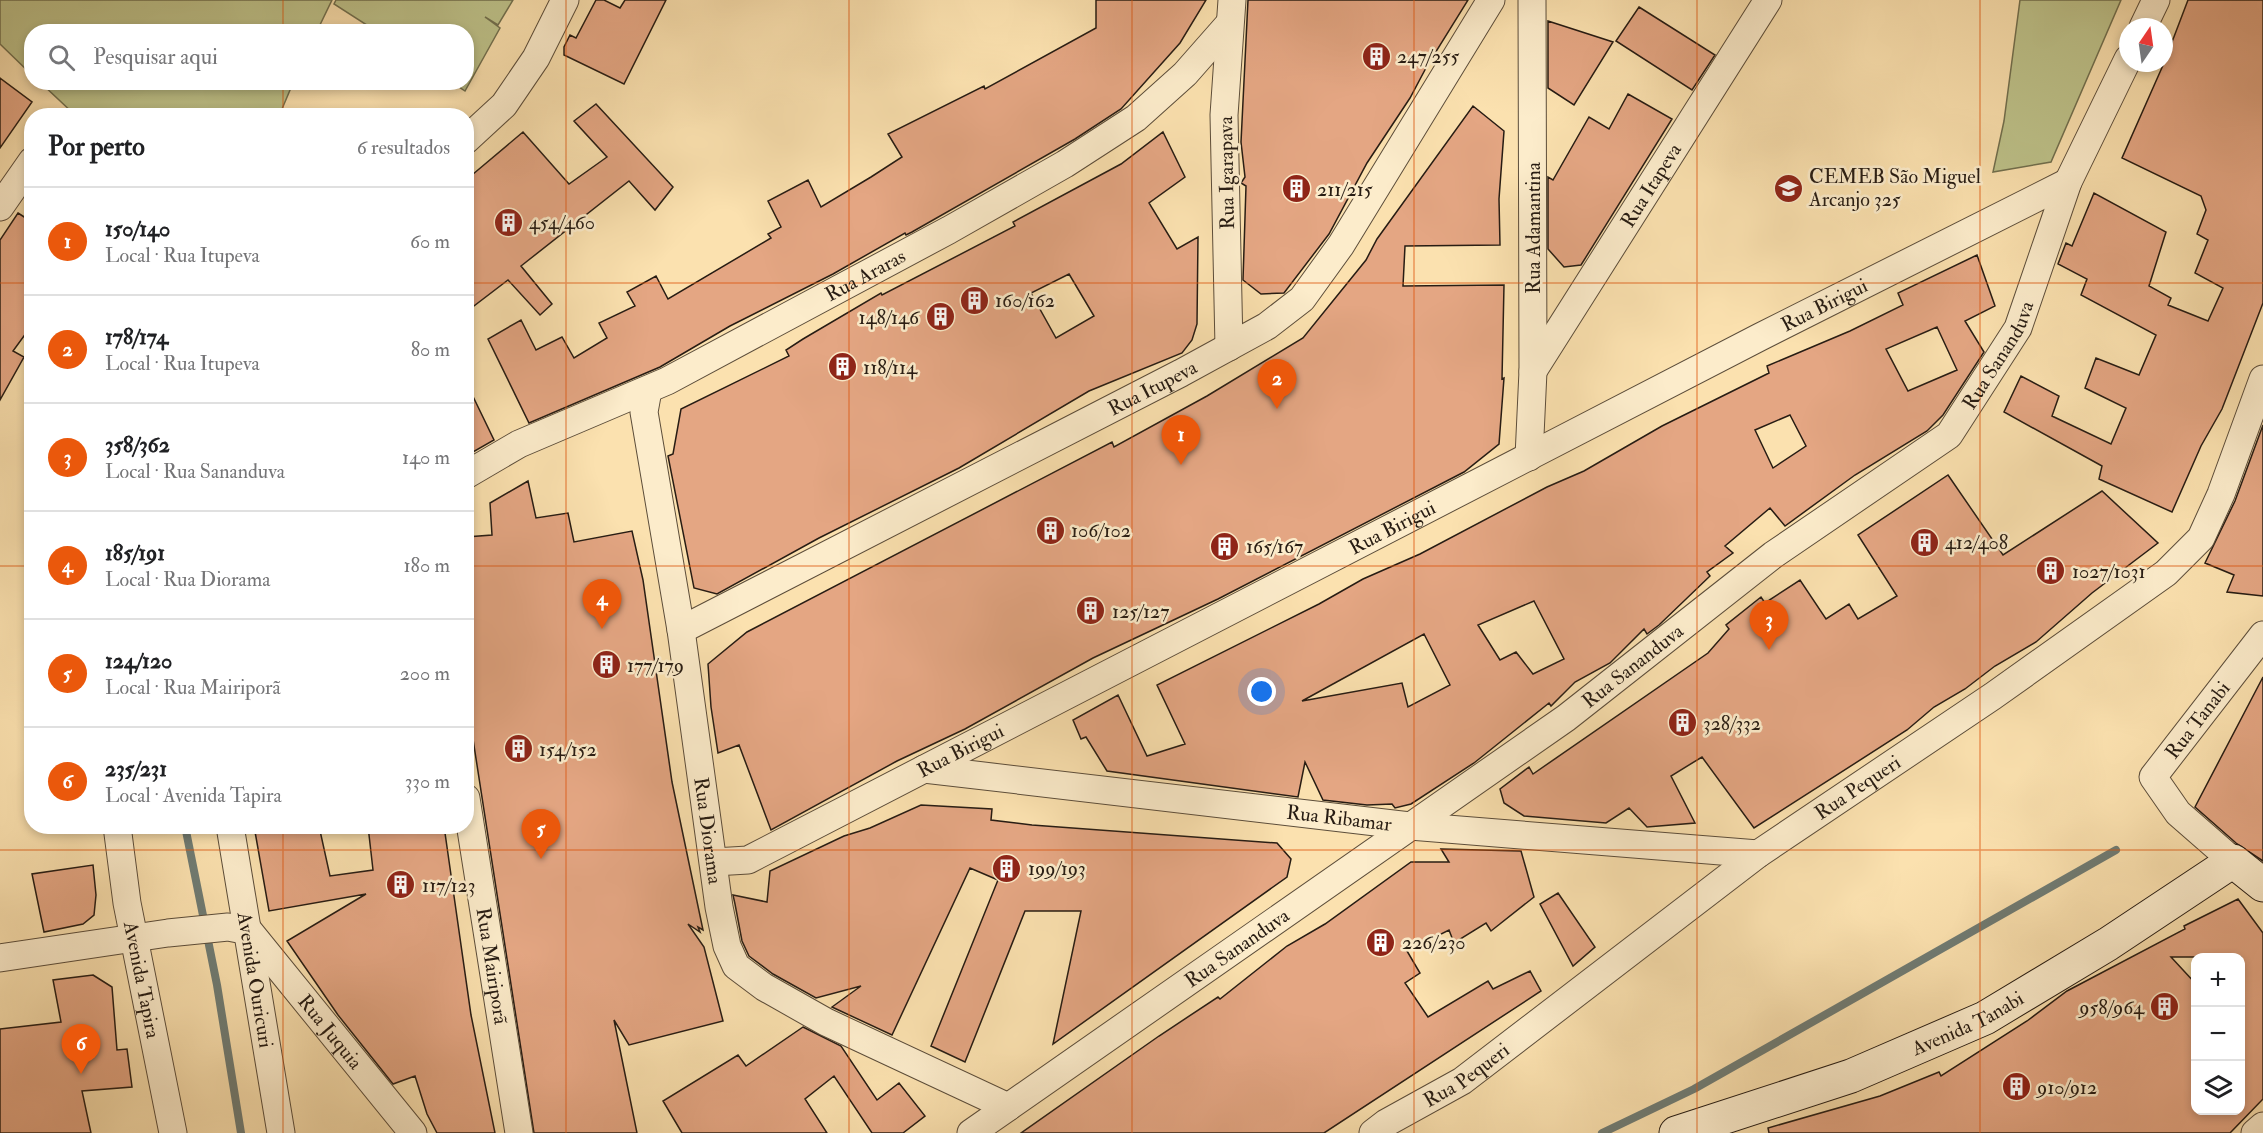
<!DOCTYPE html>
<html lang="pt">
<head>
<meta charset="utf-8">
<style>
  :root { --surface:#fff; --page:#f6f6f6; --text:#202124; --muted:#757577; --line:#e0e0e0; --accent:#ea580c }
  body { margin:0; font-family:"IM FELL Double Pica",serif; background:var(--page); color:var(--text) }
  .controls { position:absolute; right:18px; bottom:18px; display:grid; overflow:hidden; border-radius:12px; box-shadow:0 3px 9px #0003 }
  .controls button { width:54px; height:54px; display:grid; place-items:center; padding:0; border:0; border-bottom:2px solid var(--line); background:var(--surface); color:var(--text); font:30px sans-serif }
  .compass { position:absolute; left:2119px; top:18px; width:54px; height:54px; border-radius:50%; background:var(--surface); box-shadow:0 3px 9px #0003; rotate:13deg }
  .you { position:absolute; left:1262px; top:692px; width:21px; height:21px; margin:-15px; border:4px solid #fff; border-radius:50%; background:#1a73e8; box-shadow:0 0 0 9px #1a73e833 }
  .badge { display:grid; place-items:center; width:39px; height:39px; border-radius:50%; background:var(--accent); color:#fff; font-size:20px; font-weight:700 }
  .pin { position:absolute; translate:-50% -50px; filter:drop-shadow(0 2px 3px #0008) }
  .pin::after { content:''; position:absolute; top:32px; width:21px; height:18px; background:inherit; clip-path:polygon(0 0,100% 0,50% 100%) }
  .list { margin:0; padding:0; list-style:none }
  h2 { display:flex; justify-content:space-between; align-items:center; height:78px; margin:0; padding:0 24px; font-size:26px }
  h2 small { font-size:20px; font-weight:400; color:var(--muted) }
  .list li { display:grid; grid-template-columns:39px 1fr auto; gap:18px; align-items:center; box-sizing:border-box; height:108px; padding:0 24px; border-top:2px solid var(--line) }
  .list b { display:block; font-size:22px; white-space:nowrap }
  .list p { margin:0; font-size:20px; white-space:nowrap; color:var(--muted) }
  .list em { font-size:20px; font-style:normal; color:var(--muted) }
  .icon { flex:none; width:33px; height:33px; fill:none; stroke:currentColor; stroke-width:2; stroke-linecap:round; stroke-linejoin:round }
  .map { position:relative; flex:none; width:2263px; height:1133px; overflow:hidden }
  .search { position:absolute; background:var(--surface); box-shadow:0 3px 9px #0003; left:24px; top:24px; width:450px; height:66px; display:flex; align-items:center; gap:15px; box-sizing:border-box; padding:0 21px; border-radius:24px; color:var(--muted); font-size:22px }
  .panel { position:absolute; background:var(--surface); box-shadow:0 3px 9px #0003; left:24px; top:108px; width:450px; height:726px; border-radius:24px }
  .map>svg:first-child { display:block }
</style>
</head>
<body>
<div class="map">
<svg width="2263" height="1133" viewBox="0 0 2263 1133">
  <rect width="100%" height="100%" fill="#fbe1af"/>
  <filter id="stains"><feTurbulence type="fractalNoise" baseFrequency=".00333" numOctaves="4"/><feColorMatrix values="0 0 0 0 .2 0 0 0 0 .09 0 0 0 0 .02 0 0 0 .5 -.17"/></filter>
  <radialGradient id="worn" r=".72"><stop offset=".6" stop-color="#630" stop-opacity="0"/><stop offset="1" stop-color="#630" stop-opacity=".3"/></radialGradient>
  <path fill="#bec38b" stroke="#72704f" stroke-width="1.5" d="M 0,0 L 332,0 L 317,31 L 32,32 L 31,74 L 0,44 Z
    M 336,0 L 513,0 L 498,25 L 485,17 L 500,28 L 465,91 L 453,83 L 466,82 L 466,32 L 376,31 L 334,4 Z
    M 2020,0 L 2121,0 L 2051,162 L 1993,172 L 2004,121 Z
    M 41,83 L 293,83 L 279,116 L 75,115 Z"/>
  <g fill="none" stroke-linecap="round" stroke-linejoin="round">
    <path stroke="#707c74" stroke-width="8" d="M 185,826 L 217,985 L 241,1133
      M 1602,1133 L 1694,1089 L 2116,850"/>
  </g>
  <path fill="#e4a683" stroke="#271c13" stroke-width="1.5" fill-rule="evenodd" d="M 596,0 L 604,0 L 620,8 L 625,0 L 666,0 L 624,84 L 564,55 L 564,47 L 570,35 L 576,38 Z
    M 1096,0 L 1206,0 L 1180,43 L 1121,109 L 1075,139 L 912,232 L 906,235 L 905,233 L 833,274 L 730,326 L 660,367 L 529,423 L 488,339 L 521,320 L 536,350 L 562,337 L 574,358 L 607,338 L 599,323 L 635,306 L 627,292 L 656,276 L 668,299 L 771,238 L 768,234 L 781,227 L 768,201 L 808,180 L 821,207 L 871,177 L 902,157 L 888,134 L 984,86 L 985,89 L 1096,28 Z
    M 1248,0 L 1468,0 L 1427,66 L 1410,98 L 1367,163 L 1329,234 L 1284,293 L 1261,294 L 1243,280 L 1246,186 L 1241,183 L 1245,177 L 1241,142 Z
    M 2188,0 L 2263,0 L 2263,303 L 2222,409 L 2201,446 L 2172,512 L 2099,479 L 2102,466 L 2004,412 L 2021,376 L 2059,396 L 2052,416 L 2111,444 L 2126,408 L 2085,388 L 2096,358 L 2139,375 L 2156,335 L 2081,295 L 2087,279 L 2058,264 L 2066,243 L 2072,246 L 2094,193 L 2166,232 L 2149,286 L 2171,298 L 2168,305 L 2208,321 L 2223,288 L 2195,273 L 2208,240 L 2197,234 L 2206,210 L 2201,196 L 2122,158 L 2164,63 Z
    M 1639,7 L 1715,55 L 1692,90 L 1616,41 Z
    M 1548,21 L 1613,42 L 1574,105 L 1548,88 Z
    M 0,78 L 32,102 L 0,148 Z
    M 1628,94 L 1672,119 L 1581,265 L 1564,267 L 1548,249 L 1548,177 L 1553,180 L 1589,117 L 1609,129 Z
    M 596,104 L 673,187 L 655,210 L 629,181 L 521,266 L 552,304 L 540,315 L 508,280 L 466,312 L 466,180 L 523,132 L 569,184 L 607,157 L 574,121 Z
    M 1473,106 L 1504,131 L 1499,199 L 1500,245 L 1405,246 L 1403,286 L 1504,285 L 1502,379 L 1504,378 L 1499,444 L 1464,472 L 1218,599 L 1093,658 L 965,729 L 897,761 L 771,830 L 739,745 L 718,753 L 711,707 L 708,664 L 747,632 L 1112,442 L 1114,447 L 1207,396 L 1303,338 L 1366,260 L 1377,239 Z
    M 1163,132 L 1185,177 L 1149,203 L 1177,249 L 1198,237 L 1197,324 L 1192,340 L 1182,353 L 1089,391 L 959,468 L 819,538 L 717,594 L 694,588 L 668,456 L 673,454 L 681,409 L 789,356 L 786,350 L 803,339 L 881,293 L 882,295 L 1015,226 L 1013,222 L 1121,164 ZM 1069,274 L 1094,316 L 1056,338 L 1031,293 Z
    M 18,213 L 32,222 L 32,325 L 13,351 L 24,357 L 0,400 L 0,240 Z
    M 1977,255 L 1995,306 L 1965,321 L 1984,352 L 1943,415 L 1927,431 L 1855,475 L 1785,526 L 1770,508 L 1725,546 L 1733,553 L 1707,572 L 1710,576 L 1659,625 L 1647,634 L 1644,629 L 1610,663 L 1575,682 L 1551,706 L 1549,703 L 1474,763 L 1411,804 L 1395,808 L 1392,804 L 1367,805 L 1323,800 L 1305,762 L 1298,797 L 1107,771 L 1086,737 L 1081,739 L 1073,720 L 1118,695 L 1147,756 L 1185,744 L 1157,685 L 1319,604 L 1363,579 L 1420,554 L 1547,487 L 1584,471 L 1662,426 L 1769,373 L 1767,366 L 1850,331 L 1903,305 L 1898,293 ZM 1937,327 L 1957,370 L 1908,391 L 1886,349 ZM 1790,415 L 1806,446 L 1773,468 L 1755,430 ZM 1534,601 L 1564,659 L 1533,674 L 1516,652 L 1500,660 L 1478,625 ZM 1424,634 L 1450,685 L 1408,707 L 1402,683 L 1302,701 Z
    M 466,382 L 494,440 L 466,456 Z
    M 2263,425 L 2263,596 L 2227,592 L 2234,575 L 2205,563 L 2235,501 Z
    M 1948,475 L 2003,555 L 2102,491 L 2158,543 L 2092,593 L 2036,642 L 1995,666 L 1965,689 L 1934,707 L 1907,730 L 1754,828 L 1702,757 L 1671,776 L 1695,823 L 1647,827 L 1629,808 L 1606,823 L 1524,816 L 1504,803 L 1500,789 L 1529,767 L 1533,774 L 1708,653 L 1729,629 L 1726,625 L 1761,597 L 1765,603 L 1800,580 L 1826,619 L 1849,604 L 1858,619 L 1897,596 L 1858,535 Z
    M 528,481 L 536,518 L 568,513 L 574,542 L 632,531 L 643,580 L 672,782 L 703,930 L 698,927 L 700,932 L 688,924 L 704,947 L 723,1021 L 629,1045 L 614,1020 L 637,1133 L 534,1133 L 466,694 L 466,537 L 492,535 L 490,503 Z
    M 2263,677 L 2263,861 L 2236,843 L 2195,807 Z
    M 921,805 L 992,809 L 991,820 L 1032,825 L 1277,843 L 1291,859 L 1287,877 L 1053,1044 L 1081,911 L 1025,911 L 965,1062 L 931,1046 L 998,880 L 970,868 L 892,1035 L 832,1007 L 861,986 L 816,998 L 773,974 L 749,956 L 742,941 L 735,904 L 733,895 L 767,902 L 770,871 L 844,836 L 870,828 Z
    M 254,826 L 319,826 L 330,876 L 373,870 L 368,826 L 444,826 L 471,1015 L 495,1133 L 437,1133 L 427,1114 L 415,1076 L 393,1084 L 338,1015 L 287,941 L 366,894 L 269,911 Z
    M 1441,849 L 1521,851 L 1534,897 L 1491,931 L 1486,923 L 1454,943 L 1449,930 L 1407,951 L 1420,973 L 1405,983 L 1428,1017 L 1488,981 L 1493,989 L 1530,971 L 1541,991 L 1324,1133 L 1021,1133 L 1159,1036 L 1218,997 L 1220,999 L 1287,946 L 1325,924 L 1411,862 L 1449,862 Z
    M 93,865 L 96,895 L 94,915 L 83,924 L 44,932 L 32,874 Z
    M 1558,893 L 1595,947 L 1573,966 L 1540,904 Z
    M 2238,899 L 2263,933 L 2263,1099 L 2230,1133 L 1769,1133 L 1768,1128 L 1880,1096 L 1939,1072 L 1941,1076 L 2027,1021 L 2067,991 L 2185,929 L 2184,926 ZM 2171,957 L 2241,957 L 2241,1110 L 2196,1110 L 2196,984 Z
    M 93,975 L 112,987 L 117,1050 L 127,1049 L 132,1087 L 82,1091 L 91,1133 L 0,1133 L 0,1029 L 61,1022 L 53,980 Z
    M 803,1027 L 841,1046 L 877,1100 L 899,1083 L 925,1116 L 903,1133 L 872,1133 L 834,1076 L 805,1099 L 827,1133 L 682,1133 L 663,1101 L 738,1055 L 746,1066 Z"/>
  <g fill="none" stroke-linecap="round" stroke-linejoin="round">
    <defs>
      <g id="street">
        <path d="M 2143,27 L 2156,0"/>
        <path d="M 466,140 L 504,105 L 536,58 L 565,0"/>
        <path d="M 0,207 L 32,161"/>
        <path d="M 1229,347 L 1224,115 L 1232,0"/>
        <path id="s1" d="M 1533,371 L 1768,0"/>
        <path id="s2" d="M 648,390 L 644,412 L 681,630 L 719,907 L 727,946 L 736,966 L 764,987 L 826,1022 L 1008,1107"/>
        <path d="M 1529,457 L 1533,371 L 1532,0"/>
        <path id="s3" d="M 466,475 L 519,444 L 667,381 L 949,230 L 1065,164 L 1136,118 L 1185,74 L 1229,24"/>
        <path id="s4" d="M 681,630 L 1181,373 L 1267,326 L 1302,299 L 1341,245 L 1491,0"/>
        <path id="s5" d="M 924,769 L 1410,826 L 1758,854"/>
        <path id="s6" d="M 466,798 L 519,1133"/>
        <path id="s7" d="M 117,826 L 127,903 L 173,1133"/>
        <path id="s8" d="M 230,826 L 281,1133"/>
        <path id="s9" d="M 2233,861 L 2178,813 L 2153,777 L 2263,635"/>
        <path id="s10" d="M 714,862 L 748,860 L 1760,337 L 2068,182"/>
        <path id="s11" d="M 0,958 L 168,933 L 228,927 L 249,931 L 413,1133"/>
        <path id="s12" d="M 971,1133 L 1566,718 L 1773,555 L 1949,435 L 2018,328 L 2068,182 L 2128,59"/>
        <path id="s13" d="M 1373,1133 L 1386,1123 L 1462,1081 L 1758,854 L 1993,696 L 2166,573 L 2201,538 L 2221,494 L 2263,379"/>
        <path d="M 2255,1133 L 2263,1126"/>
      </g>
      <g id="secondary">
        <path id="s14" d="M 1676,1133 L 1851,1076 L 1985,1018 L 2108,944 L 2233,861 L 2263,885"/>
      </g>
    </defs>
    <use href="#street" stroke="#5c4d3a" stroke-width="29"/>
    <use href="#secondary" stroke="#271c13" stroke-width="35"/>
    <use href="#street" stroke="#fceccb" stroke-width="27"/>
    <use href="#secondary" stroke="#fceccb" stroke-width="33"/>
  </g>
  <path fill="none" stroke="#de560c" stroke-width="1.5" stroke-opacity="0.55" d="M 283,0 L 283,32M 566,0 L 566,1133M 849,0 L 849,1133M 1132,0 L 1132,1133M 1414,0 L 1414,1133M 1697,0 L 1697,1133M 1980,0 L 1980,1133M 283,82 L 283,116M 0,283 L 32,283M 466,283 L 2263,283M 0,566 L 32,566M 466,566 L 2263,566M 283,826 L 283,1133M 0,850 L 2263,850"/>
  <defs>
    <symbol id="building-disc" viewBox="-11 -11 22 22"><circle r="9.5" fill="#8f2418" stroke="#fceccb"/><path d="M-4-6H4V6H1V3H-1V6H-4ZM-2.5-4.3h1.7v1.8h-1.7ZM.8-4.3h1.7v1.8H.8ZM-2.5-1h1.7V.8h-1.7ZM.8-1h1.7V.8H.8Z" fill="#fff"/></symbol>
    <symbol id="school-disc" viewBox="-11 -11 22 22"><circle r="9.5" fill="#8f2418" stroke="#fceccb"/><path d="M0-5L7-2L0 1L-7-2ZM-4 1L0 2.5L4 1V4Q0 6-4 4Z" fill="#fff"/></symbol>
  </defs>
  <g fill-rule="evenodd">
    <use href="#building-disc" x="1360" y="40" width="33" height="33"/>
    <use href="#school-disc" x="1772" y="172" width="33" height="33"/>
    <use href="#building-disc" x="1280" y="172" width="33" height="33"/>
    <use href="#building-disc" x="492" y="206" width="33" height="33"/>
    <use href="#building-disc" x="958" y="284" width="33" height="33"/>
    <use href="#building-disc" x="924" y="300" width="33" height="33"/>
    <use href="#building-disc" x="826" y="350" width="33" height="33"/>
    <use href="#building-disc" x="1034" y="514" width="33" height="33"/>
    <use href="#building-disc" x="1908" y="526" width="33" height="33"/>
    <use href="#building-disc" x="1208" y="530" width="33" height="33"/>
    <use href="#building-disc" x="2034" y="554" width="33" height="33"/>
    <use href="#building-disc" x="1074" y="594" width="33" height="33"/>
    <use href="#building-disc" x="590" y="648" width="33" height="33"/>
    <use href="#building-disc" x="1666" y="706" width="33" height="33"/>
    <use href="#building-disc" x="502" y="732" width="33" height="33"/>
    <use href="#building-disc" x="990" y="852" width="33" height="33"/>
    <use href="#building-disc" x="384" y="868" width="33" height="33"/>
    <use href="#building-disc" x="1364" y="926" width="33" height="33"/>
    <use href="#building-disc" x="2148" y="990" width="33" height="33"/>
    <use href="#building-disc" x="2000" y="1070" width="33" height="33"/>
  </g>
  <g text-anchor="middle" stroke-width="5" stroke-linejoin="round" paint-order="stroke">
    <g font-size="20" fill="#271c13" stroke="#fceccb" text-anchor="start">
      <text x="1397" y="63">247/255</text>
      <text x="1809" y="183">CEMEB São Miguel<tspan x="1809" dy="23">Arcanjo 325</tspan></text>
      <text x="1317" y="196">211/215</text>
      <text x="529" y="229">454/460</text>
      <text x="995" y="307">160/162</text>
      <text x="919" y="324" text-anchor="end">148/146</text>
      <text x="863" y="374">118/114</text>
      <text x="1071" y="537">106/102</text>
      <text x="1945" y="549">412/408</text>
      <text x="1246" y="553">165/167</text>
      <text x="2072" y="578">1027/1031</text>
      <text x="1112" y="618">125/127</text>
      <text x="627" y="672">177/179</text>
      <text x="1703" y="730">328/332</text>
      <text x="539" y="756">154/152</text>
      <text x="1028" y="875">199/193</text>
      <text x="422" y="892">117/123</text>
      <text x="1402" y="949">226/230</text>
      <text x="2144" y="1014" text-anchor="end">958/964</text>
      <text x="2037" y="1094">910/912</text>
    </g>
    <g font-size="20" fill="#271c13" stroke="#fceccb">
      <text transform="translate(1226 173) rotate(-91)" y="7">Rua Igarapava</text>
      <text dy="7" stroke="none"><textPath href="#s1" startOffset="220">Rua Itapeva</textPath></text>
      <text transform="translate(1533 228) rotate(-90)" y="7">Rua Adamantina</text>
      <text dy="7" stroke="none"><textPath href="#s3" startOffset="447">Rua Araras</textPath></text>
      <text dy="7" stroke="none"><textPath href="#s10" startOffset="1245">Rua Birigui</textPath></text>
      <text dy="7" stroke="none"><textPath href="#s12" startOffset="1296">Rua Sananduva</textPath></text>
      <text dy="7" stroke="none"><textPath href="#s4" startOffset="530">Rua Itupeva</textPath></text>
      <text dy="7" stroke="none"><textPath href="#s10" startOffset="759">Rua Birigui</textPath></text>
      <text dy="7" stroke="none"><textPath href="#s12" startOffset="810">Rua Sananduva</textPath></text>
      <text dy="7" stroke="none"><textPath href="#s9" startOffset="189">Rua Tanabi</textPath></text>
      <text dy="7" stroke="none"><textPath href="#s10" startOffset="273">Rua Birigui</textPath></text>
      <text dy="7" stroke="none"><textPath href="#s13" startOffset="596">Rua Pequeri</textPath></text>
      <text dy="7" stroke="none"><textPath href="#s5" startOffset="418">Rua Ribamar</textPath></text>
      <text dy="7" stroke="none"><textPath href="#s2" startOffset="446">Rua Diorama</textPath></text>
      <text dy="7" stroke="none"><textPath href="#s12" startOffset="324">Rua Sananduva</textPath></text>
      <text dy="7" stroke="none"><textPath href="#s6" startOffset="170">Rua Mairiporã</textPath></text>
      <text dy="7" stroke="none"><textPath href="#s7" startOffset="156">Avenida Tapira</textPath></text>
      <text dy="7" stroke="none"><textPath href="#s8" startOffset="156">Avenida Ouricuri</textPath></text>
      <text dy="7" stroke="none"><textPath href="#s14" startOffset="312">Avenida Tanabi</textPath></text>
      <text dy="7" stroke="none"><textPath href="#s11" startOffset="381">Rua Juquia</textPath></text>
      <text dy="7" stroke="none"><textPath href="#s13" startOffset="110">Rua Pequeri</textPath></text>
    </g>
  </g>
  <rect width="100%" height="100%" filter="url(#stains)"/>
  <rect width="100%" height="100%" fill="url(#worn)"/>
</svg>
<div class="controls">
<button>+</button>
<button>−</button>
<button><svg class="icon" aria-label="layers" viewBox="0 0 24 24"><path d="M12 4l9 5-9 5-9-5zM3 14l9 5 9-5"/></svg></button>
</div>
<svg class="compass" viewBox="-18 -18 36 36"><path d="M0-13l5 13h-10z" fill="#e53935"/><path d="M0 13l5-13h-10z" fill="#757577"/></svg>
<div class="you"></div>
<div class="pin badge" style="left:1181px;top:465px">1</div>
<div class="pin badge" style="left:1277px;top:409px">2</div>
<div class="pin badge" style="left:1769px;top:650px">3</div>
<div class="pin badge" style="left:602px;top:629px">4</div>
<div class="pin badge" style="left:541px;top:859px">5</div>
<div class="pin badge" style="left:81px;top:1074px">6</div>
<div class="search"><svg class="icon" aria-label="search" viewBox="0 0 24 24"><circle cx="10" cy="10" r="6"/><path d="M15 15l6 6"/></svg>Pesquisar aqui</div>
<section class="panel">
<h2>Por perto<small>6 resultados</small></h2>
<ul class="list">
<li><span class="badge">1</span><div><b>150/140</b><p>Local · Rua Itupeva</p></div><em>60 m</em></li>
<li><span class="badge">2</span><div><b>178/174</b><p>Local · Rua Itupeva</p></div><em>80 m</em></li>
<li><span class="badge">3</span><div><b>358/362</b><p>Local · Rua Sananduva</p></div><em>140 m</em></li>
<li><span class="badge">4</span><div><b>185/191</b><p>Local · Rua Diorama</p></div><em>180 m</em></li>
<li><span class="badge">5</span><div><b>124/120</b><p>Local · Rua Mairiporã</p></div><em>200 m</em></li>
<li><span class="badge">6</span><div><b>235/231</b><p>Local · Avenida Tapira</p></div><em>330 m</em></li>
</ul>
</section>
</div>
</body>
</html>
